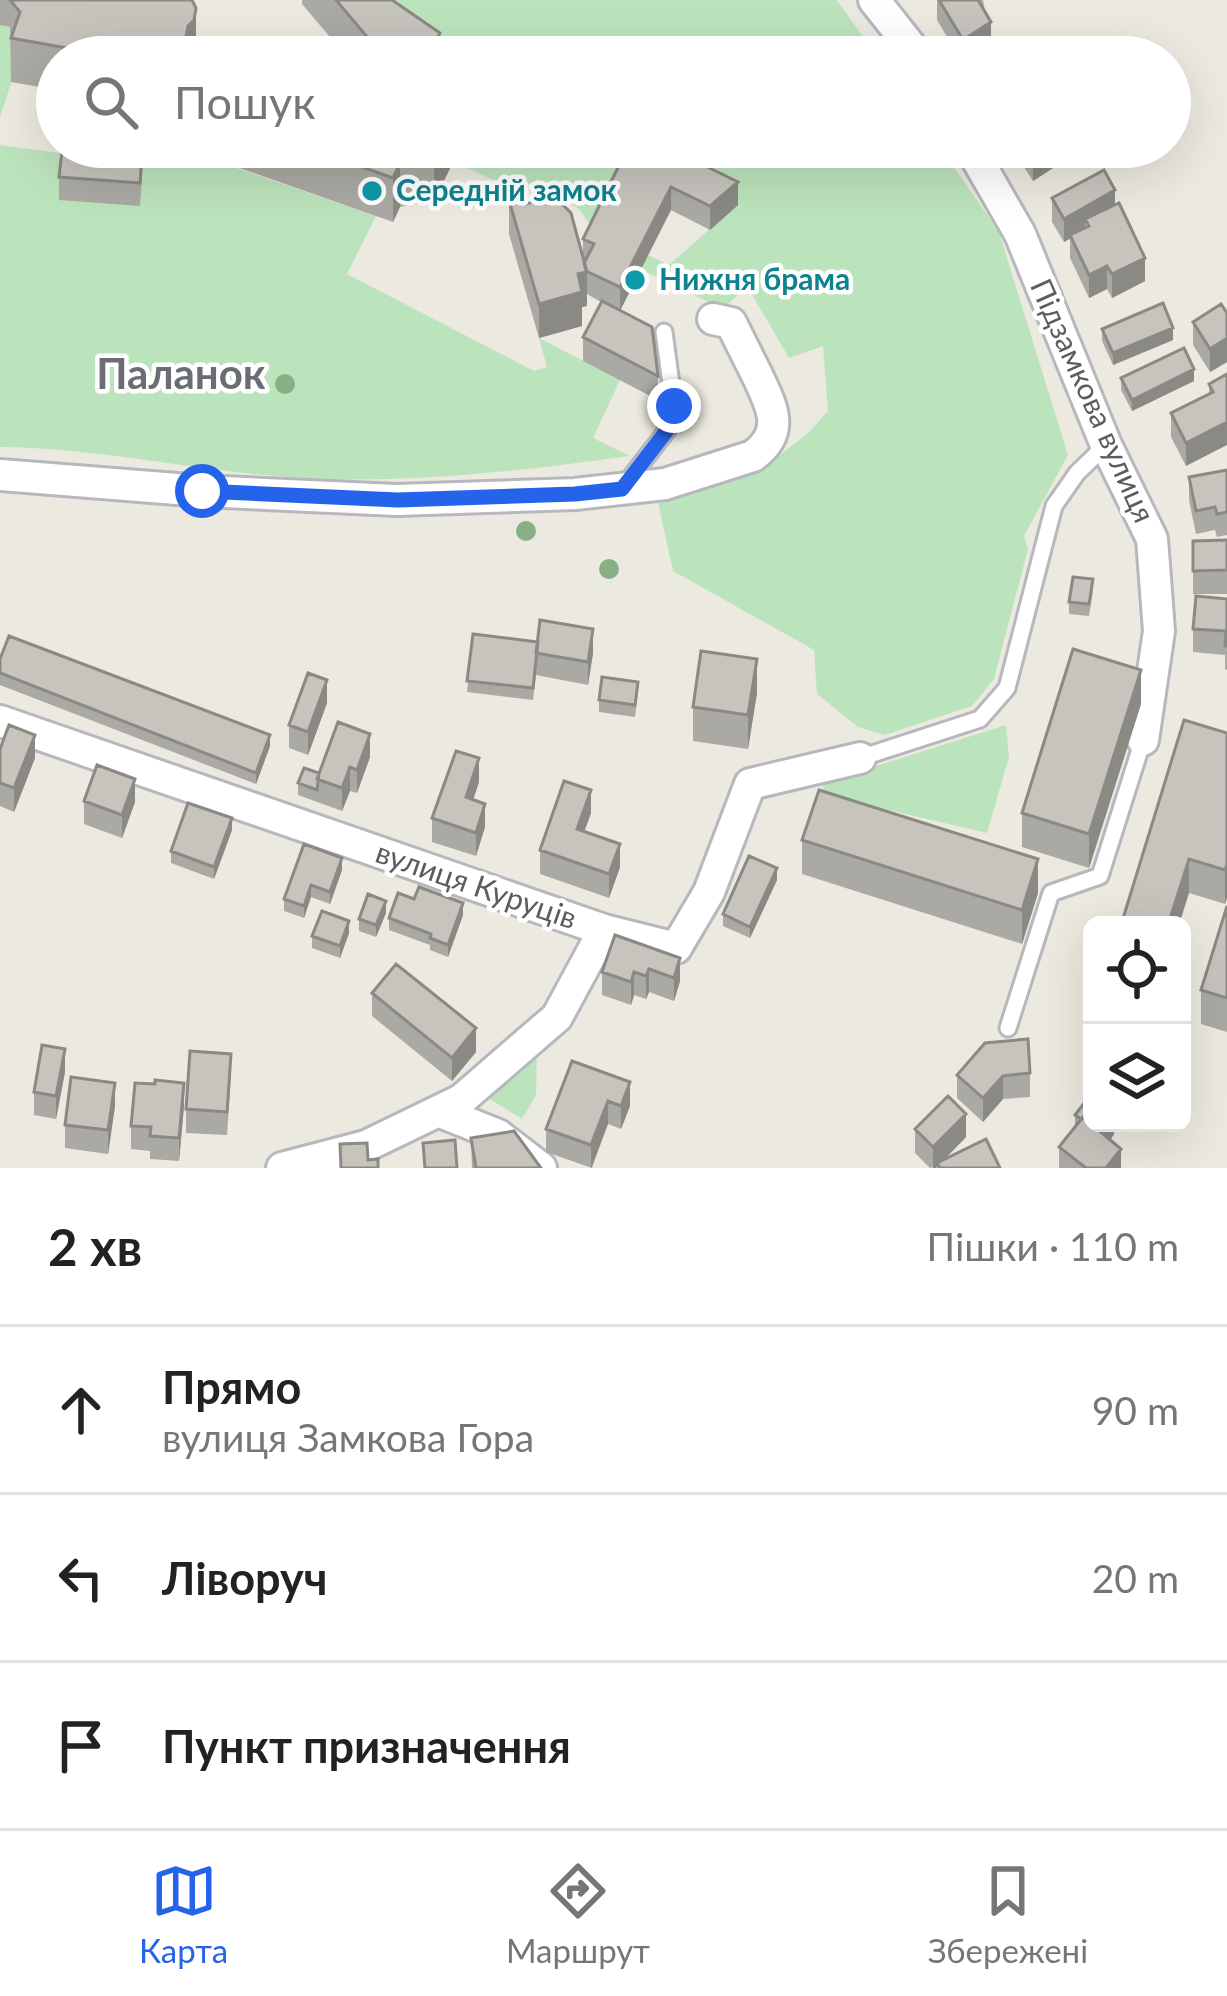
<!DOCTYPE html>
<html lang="uk">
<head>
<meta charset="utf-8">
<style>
  :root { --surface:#fff; --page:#f6f6f6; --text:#222; --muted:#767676; --line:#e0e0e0; --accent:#2563eb }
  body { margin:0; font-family:Lato,sans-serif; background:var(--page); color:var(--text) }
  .controls { position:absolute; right:36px; bottom:36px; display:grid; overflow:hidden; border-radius:18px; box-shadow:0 12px 48px #0002 }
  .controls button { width:108px; height:108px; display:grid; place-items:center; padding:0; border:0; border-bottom:3px solid var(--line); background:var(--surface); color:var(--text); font:60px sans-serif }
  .stop { position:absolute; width:36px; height:36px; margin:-27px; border:9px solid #2563eb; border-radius:50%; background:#fff }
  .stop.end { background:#2563eb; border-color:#fff; box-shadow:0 3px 12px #0008 }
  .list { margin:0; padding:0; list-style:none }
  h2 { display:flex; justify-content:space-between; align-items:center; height:156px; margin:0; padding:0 48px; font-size:51px }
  h2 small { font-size:39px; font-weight:400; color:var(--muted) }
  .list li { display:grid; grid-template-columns:78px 1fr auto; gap:36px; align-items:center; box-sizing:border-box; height:168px; padding:0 48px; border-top:3px solid var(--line) }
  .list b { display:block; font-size:45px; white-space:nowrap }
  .list p { margin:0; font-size:39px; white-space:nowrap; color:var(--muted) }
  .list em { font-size:39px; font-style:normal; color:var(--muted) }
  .icon { flex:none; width:66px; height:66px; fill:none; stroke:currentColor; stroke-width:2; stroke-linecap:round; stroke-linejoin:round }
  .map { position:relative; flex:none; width:1227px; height:1168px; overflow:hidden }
  .search { position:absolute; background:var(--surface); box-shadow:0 12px 48px #0002; left:36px; right:36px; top:36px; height:132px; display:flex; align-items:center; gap:30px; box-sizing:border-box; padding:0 42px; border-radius:66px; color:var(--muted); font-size:45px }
  .sheet { height:660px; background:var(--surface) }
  nav { display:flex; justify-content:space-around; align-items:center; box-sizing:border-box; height:168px; border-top:3px solid var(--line); background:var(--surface); font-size:33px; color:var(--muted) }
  nav a { display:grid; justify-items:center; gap:6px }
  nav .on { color:var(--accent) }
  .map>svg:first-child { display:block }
</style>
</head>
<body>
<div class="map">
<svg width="1227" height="1168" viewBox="0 0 1227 1168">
  <rect width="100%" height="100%" fill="#ece9e0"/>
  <path fill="#bce4bc" d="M 344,0 L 837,0 L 877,57 L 411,57 Z
    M 0,25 L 14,28 L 10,43 L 20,56 L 0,117 Z
    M 0,145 L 74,155 L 77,147 L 175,147 L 376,216 L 347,274 L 534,371 L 547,367 L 539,338 L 620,380 L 593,438 L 630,456 C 522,471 410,484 301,478 C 200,472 101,448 0,447 Z
    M 492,147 L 940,147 L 999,232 L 1068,455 L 1024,536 L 1028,549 L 994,679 L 972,706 L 885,735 L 858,727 L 817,694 L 814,650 L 673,571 L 657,498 L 762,469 L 808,433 L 828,411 L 823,346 L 789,358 L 747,286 L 723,309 L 640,269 L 648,255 L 669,265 L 737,205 L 636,155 L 597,234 L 579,209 L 538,180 L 515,190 L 454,162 L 459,152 L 477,159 Z
    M 1006,725 L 1009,757 L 987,833 L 825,795 L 822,783 Z
    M 537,1045 L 536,1095 L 522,1119 L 480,1093 Z"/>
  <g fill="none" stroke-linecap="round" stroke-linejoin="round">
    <defs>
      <path id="lane" d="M 624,486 L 668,429 L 674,406 L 664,332
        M 860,758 L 980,719 L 1007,688 L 1054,506 L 1077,473 L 1106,445
        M 1008,1028 L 1051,893 L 1100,876 L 1143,740"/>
      <path id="street" d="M 874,0 L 919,57
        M 970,147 L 1020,234 L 1106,445 L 1152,539 L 1159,631 L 1143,740
        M 0,475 L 202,491 L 397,500 L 575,494 L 665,484 L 753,456 C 786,432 772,407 758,377 C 749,359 740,341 731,323 L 713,319
        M 0,721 L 604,930 L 676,948 L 709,892 L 750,784 L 860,758
        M 438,1111 L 498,1135 L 541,1168
        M 282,1168 L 366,1146 L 461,1100 L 557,1017 L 604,930"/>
    </defs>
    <use href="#lane" stroke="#b6b8bd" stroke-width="21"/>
    <use href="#street" stroke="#b6b8bd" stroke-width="36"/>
    <use href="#lane" stroke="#fff" stroke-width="15"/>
    <use href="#street" stroke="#fff" stroke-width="30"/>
  </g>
  <g fill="#87b184">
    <circle cx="285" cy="384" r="10"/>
    <circle cx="526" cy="531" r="10"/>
    <circle cx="609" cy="569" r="10"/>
  </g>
  <path fill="#aaa9a3" d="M 0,0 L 192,0 L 196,57 L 57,57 L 57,90 L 11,82 L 10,27 L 0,25 Z
    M 302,0 L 392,0 L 440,57 L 347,57 L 302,4 Z
    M 937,0 L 983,0 L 991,45 L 973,57 L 959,57 L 937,20 Z
    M 197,147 L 461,147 L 434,200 L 400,207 L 393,222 L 197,153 Z
    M 628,147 L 738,205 L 710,230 L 671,210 L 620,310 L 658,376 L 658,400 L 583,361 L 583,337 L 601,302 L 587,294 L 587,306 L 582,307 L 582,326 L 539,338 L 509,234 L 509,200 L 526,204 L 583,257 L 583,239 Z
    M 1011,147 L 1067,147 L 1067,159 L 1033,181 Z
    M 59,177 L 142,179 L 140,206 L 59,200 Z
    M 1052,198 L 1115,204 L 1145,281 L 1112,298 L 1107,289 L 1089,298 L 1070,258 L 1070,239 L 1064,242 L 1052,222 Z
    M 1227,313 L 1227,362 L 1210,372 L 1193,345 L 1193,322 Z
    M 1102,329 L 1173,340 L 1113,365 L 1102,341 Z
    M 1227,374 L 1186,466 L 1171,437 L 1171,413 L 1209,394 L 1209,384 Z
    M 1121,378 L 1194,381 L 1132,411 L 1121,390 Z
    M 1227,470 L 1227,535 L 1217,537 L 1215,530 L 1196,534 L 1189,500 L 1189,477 Z
    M 1227,540 L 1227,594 L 1193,594 L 1193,541 Z
    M 1093,591 L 1089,616 L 1069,614 L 1069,602 Z
    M 1227,599 L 1227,670 L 1225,669 L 1225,655 L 1193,652 L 1193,629 Z
    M 473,634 L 593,653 L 588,685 L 536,675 L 533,700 L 467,692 Z
    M 0,659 L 270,746 L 256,784 L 0,685 Z
    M 638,693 L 635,717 L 599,712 L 599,700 Z
    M 757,693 L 748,749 L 693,741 L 693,707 Z
    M 327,703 L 308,755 L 289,748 L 289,725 Z
    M 1141,704 L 1089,868 L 1022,847 L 1022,813 Z
    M 1227,733 L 1227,898 L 1225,904 L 1189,893 L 1121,925 Z
    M 0,749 L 35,758 L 14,812 L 0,806 Z
    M 370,757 L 357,793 L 350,791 L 342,811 L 298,795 L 298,783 Z
    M 479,782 L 473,800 L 485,827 L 476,856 L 432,842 L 432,818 Z
    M 84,801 L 135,802 L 122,838 L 84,824 Z
    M 591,813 L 584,831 L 620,867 L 609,898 L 540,874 L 540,850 Z
    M 232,830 L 214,879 L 171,863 L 171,851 Z
    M 802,840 L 1038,893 L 1022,944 L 802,874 Z
    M 342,870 L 330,904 L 311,897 L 304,918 L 284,911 L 284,899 Z
    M 777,880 L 750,938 L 723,926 L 723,914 Z
    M 1227,906 L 1227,1032 L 1201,1024 L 1201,990 Z
    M 386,913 L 376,937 L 359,931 L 359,919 Z
    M 463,915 L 448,957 L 430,950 L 430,945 L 389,930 L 389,918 Z
    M 349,933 L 340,958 L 312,948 L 312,936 Z
    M 615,935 L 680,981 L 674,1001 L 649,992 L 646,999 L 634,995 L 631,1005 L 602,995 L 602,972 Z
    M 372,993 L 476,1052 L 452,1081 L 372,1016 Z
    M 572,1061 L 630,1106 L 621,1129 L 608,1124 L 592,1168 L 546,1152 L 546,1129 Z
    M 65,1072 L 56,1119 L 34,1115 L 34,1092 Z
    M 1030,1073 L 1030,1097 L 1003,1099 L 983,1122 L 957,1098 L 957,1075 Z
    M 231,1077 L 227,1135 L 186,1133 L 186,1109 Z
    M 115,1106 L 108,1154 L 65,1148 L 65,1125 Z
    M 184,1106 L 179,1161 L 150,1159 L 150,1151 L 131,1149 L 131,1126 Z
    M 1075,1115 L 1114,1134 L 1110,1140 L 1121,1168 L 1059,1168 L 1059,1147 L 1075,1127 Z
    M 915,1129 L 966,1137 L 943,1161 L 1000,1168 L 937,1168 L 937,1166 L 930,1168 L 915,1153 Z
    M 471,1138 L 541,1168 L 472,1168 Z"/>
  <path fill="#8b8984" d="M 196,8 L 196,57 L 182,57 L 188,26 Z
    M 991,22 L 991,45 L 973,57 L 963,57 L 963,40 Z
    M 440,33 L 440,57 L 428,57 Z
    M 439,147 L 461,147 L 434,200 L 434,156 Z
    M 1050,147 L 1067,147 L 1067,159 L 1033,181 L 1033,158 Z
    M 400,163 L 400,207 L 393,222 L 393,178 Z
    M 738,182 L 738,205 L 710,230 L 710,206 Z
    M 671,187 L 671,210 L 620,311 L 620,287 Z
    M 1115,190 L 1115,213 L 1085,219 L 1085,230 L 1064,242 L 1064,219 Z
    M 1145,258 L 1145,281 L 1112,298 L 1112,274 Z
    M 1107,266 L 1107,289 L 1089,298 L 1089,275 Z
    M 587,272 L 587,306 L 582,307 L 582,326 L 539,338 L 539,304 L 578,274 Z
    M 1173,328 L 1173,340 L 1113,365 L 1113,353 Z
    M 1227,338 L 1227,362 L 1210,372 L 1210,349 Z
    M 1194,369 L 1194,381 L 1132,411 L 1132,400 Z
    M 1227,422 L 1227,445 L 1186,466 L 1186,443 Z
    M 593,629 L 593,653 L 588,685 L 588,662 Z
    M 757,659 L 757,693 L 748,749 L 748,715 Z
    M 1141,670 L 1141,704 L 1089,868 L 1089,834 Z
    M 327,680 L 327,703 L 308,755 L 308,732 Z
    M 370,734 L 370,757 L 357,793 L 357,770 Z
    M 35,735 L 35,758 L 14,812 L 14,788 Z
    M 270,735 L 270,746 L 256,784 L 256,773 Z
    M 479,758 L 479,782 L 466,821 L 466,797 Z
    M 350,767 L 350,791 L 342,811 L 342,788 Z
    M 135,779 L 135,802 L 122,838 L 122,815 Z
    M 591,790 L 591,813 L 577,852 L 577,829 Z
    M 485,804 L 485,827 L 476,856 L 476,833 Z
    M 232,818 L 232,830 L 214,879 L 214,867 Z
    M 620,844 L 620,867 L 609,898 L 609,874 Z
    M 342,858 L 342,870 L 330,904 L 330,892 Z
    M 1038,859 L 1038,893 L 1022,944 L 1022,910 Z
    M 1189,859 L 1189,893 L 1179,925 L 1168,925 Z
    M 1227,864 L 1227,898 L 1225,904 L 1225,870 Z
    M 777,868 L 777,880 L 750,938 L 750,927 Z
    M 311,885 L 311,897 L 304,918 L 304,906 Z
    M 386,901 L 386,913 L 376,937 L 376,925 Z
    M 463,903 L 463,915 L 448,957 L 448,945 Z
    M 349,921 L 349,933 L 340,958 L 340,946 Z
    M 680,958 L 680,981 L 674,1001 L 674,978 Z
    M 649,969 L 649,992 L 646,999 L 646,976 Z
    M 634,972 L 634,995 L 631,1005 L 631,982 Z
    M 476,1028 L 476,1052 L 452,1081 L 452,1058 Z
    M 65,1049 L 65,1072 L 56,1119 L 56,1096 Z
    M 1003,1076 L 1003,1099 L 983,1122 L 983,1098 Z
    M 630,1082 L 630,1106 L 621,1129 L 621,1106 Z
    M 115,1083 L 115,1106 L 108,1154 L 108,1130 Z
    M 184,1083 L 184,1106 L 179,1161 L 179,1138 Z
    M 608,1101 L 608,1124 L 591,1168 L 591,1145 Z
    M 966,1114 L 966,1137 L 936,1168 L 933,1168 L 933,1147 Z
    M 1114,1123 L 1114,1134 L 1105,1148 L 1105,1136 Z
    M 1121,1149 L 1121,1168 L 1106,1168 Z"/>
  <path fill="#c6c4bd" stroke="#8b8984" stroke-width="3" d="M 10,0 L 192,0 L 196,8 L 194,20 L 188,26 L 182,57 L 117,57 L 11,38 L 20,12 Z
    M 336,0 L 392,0 L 440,33 L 428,57 L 384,57 Z
    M 939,0 L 978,0 L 991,22 L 963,40 Z
    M 305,147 L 439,147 L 434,156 L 400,163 L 393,178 Z
    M 628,147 L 667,147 L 738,182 L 710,206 L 671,187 L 620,287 L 586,271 L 584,263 L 594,244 L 583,239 Z
    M 1026,147 L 1050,147 L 1033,158 Z
    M 62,151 L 142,156 L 140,183 L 59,177 Z
    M 1104,170 L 1115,190 L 1064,219 L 1052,198 Z
    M 524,196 L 526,204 L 554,196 L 571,213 L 587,272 L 578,274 L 582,292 L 539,304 L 509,200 Z
    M 1119,203 L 1145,258 L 1112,274 L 1107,266 L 1089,275 L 1070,235 L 1089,226 L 1085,219 Z
    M 602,301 L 652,327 L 658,376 L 583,337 Z
    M 1163,303 L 1173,328 L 1113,353 L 1102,329 Z
    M 1221,304 L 1227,313 L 1227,338 L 1210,349 L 1193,322 Z
    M 1184,348 L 1194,369 L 1132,400 L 1121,378 Z
    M 1227,374 L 1227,422 L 1186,443 L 1171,413 L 1213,392 L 1209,384 Z
    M 1227,470 L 1227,512 L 1217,514 L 1215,507 L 1196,511 L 1189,477 Z
    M 1227,540 L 1227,570 L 1193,571 L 1193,541 Z
    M 1073,577 L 1093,579 L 1089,604 L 1069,602 Z
    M 1196,596 L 1227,599 L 1227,646 L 1225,646 L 1226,631 L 1193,629 Z
    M 540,620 L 593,629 L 588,662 L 536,653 Z
    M 473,634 L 538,642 L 533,688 L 467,681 Z
    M 9,636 L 270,735 L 256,773 L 0,673 L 0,659 Z
    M 1073,649 L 1141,670 L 1089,834 L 1022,813 Z
    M 701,651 L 757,659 L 748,715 L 693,707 Z
    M 308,673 L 327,680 L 308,732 L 289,725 Z
    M 602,677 L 638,682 L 635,705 L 599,700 Z
    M 1184,720 L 1227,733 L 1227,864 L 1225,870 L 1189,859 L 1168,925 L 1121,925 Z
    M 338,722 L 370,734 L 357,770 L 350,767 L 342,788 L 317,779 Z
    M 9,725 L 35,735 L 14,788 L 0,783 L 0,749 Z
    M 456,751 L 479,758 L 466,797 L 485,804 L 476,833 L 432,818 Z
    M 97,765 L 135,779 L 122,815 L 84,801 Z
    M 304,768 L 319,773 L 317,790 L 298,783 Z
    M 564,781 L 591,790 L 577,829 L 620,844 L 609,874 L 540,850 Z
    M 819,790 L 1038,859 L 1022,910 L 802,840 Z
    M 188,803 L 232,818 L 214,867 L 171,851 Z
    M 304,844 L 342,858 L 330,892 L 311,885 L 304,906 L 284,899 Z
    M 749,856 L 777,868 L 750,927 L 723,914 Z
    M 419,887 L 463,903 L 448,945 L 430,938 L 431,934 L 389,918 L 398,893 L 414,899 Z
    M 368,894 L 386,901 L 376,925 L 359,919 Z
    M 1227,906 L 1227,998 L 1201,990 Z
    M 322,911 L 349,921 L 340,946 L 312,936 Z
    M 615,935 L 680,958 L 674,978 L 649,969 L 646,976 L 634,972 L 631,982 L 602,972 Z
    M 396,964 L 476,1028 L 452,1058 L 372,993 Z
    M 1028,1039 L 1030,1073 L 1003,1076 L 983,1098 L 957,1075 L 985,1043 Z
    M 42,1045 L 65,1049 L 56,1096 L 34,1092 Z
    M 190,1051 L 231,1054 L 227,1112 L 186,1109 Z
    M 572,1061 L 630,1082 L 621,1106 L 608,1101 L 591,1145 L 546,1129 Z
    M 71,1077 L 115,1083 L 108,1130 L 65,1125 Z
    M 155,1080 L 184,1083 L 179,1138 L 150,1136 L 151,1127 L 131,1126 L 135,1083 L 155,1084 Z
    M 948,1096 L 966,1114 L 933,1147 L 915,1129 Z
    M 1085,1102 L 1092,1107 L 1092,1123 L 1114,1123 L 1105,1135 L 1083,1117 L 1081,1119 L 1075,1115 Z
    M 1083,1117 L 1121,1149 L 1106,1168 L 1086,1168 L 1059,1147 Z
    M 514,1131 L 541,1168 L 476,1168 L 471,1138 Z
    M 986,1139 L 1000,1168 L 940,1168 L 937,1163 Z
    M 455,1140 L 457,1168 L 425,1168 L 423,1143 Z
    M 367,1143 L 368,1160 L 378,1159 L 378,1168 L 341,1168 L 340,1144 Z"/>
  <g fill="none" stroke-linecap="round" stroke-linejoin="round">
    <path stroke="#2563eb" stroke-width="15" d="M 202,491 L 398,500 L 575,494 L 622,489 L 668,429 L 674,406"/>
  </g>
  <g fill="#0f9aa8" stroke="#fff" stroke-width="4.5">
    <circle cx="372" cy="191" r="12"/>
    <circle cx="635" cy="280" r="12"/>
  </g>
  <g text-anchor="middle" stroke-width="9" stroke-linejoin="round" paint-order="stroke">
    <g font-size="30" font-weight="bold" fill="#0d838f" stroke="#fff" text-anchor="start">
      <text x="396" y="201">Середній замок</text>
      <text x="659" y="290">Нижня брама</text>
    </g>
    <g font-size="30" fill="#595c61" stroke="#fff">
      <text transform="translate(1092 401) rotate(66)" y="10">Підзамкова вулиця</text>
      <text transform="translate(476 886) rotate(19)" y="10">вулиця Куруців</text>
    </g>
    <g font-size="42" font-weight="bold" fill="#6a6e73" stroke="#fff">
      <text x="181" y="389">Паланок</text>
    </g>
  </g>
</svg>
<div class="controls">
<button><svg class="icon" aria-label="locate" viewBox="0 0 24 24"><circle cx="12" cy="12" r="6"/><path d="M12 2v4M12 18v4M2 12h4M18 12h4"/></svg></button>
<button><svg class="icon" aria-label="layers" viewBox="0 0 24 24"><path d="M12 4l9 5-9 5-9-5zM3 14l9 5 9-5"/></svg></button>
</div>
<div class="stop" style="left:202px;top:491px"></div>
<div class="stop end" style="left:674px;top:406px"></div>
<div class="search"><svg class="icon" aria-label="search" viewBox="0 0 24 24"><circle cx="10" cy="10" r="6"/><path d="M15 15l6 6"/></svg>Пошук</div>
</div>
<section class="sheet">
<h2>2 хв<small>Пішки · 110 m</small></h2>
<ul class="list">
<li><svg class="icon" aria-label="ahead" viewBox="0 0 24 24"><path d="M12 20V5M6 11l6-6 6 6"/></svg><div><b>Прямо</b><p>вулиця Замкова Гора</p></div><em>90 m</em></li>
<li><svg class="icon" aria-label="left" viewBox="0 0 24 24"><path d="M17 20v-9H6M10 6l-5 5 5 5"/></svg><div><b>Ліворуч</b></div><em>20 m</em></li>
<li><svg class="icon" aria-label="arrive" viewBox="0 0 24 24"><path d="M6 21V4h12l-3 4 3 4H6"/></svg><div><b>Пункт призначення</b></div></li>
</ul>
</section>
<nav>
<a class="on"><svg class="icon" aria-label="map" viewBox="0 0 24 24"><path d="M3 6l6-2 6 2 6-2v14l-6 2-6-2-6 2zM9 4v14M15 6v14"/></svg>Карта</a>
<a><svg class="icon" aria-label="directions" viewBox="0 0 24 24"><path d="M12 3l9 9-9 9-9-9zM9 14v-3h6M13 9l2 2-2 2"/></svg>Маршрут</a>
<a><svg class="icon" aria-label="saved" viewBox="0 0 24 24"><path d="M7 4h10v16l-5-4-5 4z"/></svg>Збережені</a>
</nav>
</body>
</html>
